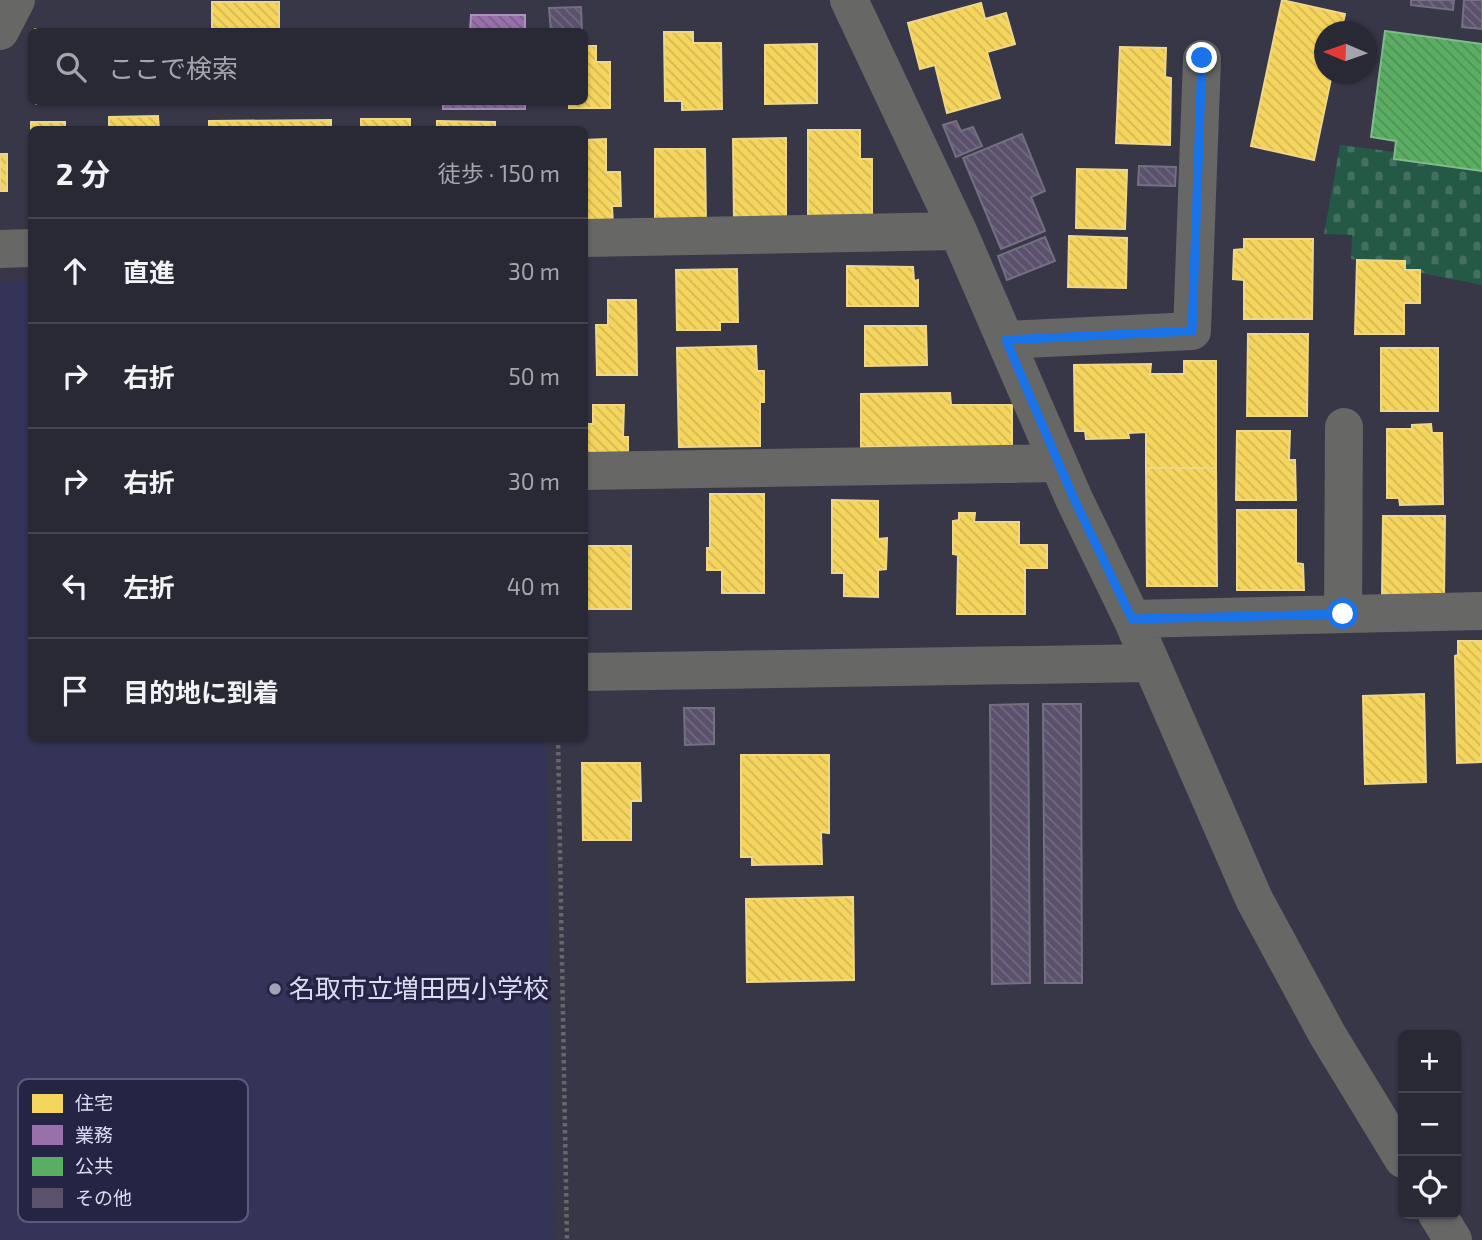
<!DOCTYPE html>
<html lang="ja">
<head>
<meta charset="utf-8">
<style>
  :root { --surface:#292936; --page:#31313e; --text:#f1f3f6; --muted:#a5a6ad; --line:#454551 }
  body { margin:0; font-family:"Exo 2","Noto Sans JP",sans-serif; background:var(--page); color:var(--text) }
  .controls { position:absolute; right:21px; bottom:21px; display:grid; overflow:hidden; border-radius:10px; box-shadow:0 2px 5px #0004 }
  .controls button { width:63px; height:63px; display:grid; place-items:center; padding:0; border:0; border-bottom:2px solid var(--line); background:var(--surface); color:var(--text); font:35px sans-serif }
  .compass { position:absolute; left:1314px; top:21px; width:63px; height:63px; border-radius:50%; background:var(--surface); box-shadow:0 2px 5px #0004; rotate:272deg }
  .stop { position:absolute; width:21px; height:21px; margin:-16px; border:5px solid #1a73e8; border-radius:50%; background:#fff }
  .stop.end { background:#1a73e8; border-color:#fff; box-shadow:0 2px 7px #0008 }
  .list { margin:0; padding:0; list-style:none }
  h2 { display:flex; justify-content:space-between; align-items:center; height:91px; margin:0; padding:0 28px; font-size:30px }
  h2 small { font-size:23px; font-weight:400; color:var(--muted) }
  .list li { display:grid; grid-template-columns:46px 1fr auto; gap:21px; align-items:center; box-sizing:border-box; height:105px; padding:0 28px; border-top:2px solid var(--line) }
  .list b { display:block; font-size:26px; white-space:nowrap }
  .list em { font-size:23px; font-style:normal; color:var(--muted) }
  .icon { flex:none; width:38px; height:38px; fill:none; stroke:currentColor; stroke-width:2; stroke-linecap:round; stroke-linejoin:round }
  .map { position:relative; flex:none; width:1482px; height:1240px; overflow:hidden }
  .search { position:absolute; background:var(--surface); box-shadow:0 2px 5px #0004; left:28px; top:28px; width:560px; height:77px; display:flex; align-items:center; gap:18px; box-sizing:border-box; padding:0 24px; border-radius:10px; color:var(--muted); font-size:26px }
  .panel { position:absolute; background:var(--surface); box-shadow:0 2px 5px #0004; left:28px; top:126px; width:560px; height:616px; border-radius:10px }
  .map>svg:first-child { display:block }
</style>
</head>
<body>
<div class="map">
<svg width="1482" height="1240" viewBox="0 0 1482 1240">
  <defs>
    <pattern id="cemetery-stones" width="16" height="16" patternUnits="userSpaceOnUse" patternTransform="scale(1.75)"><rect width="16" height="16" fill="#245945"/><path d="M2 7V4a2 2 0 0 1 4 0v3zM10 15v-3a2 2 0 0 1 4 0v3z" fill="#437060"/></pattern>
    <pattern id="homes-back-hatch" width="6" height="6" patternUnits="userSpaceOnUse" patternTransform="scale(1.75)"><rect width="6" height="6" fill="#f6d55c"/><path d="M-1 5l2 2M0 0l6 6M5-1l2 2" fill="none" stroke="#d2b858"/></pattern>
    <pattern id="offices-back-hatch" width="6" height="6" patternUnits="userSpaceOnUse" patternTransform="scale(1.75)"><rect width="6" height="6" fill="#9970ab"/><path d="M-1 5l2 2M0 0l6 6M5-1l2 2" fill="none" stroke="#7a6089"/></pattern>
    <pattern id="public-back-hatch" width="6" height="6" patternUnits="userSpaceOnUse" patternTransform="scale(1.75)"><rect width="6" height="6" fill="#5aae61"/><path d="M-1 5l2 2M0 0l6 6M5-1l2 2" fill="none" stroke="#528e5a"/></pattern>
    <pattern id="building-back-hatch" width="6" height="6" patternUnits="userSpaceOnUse" patternTransform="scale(1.75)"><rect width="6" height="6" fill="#5b516d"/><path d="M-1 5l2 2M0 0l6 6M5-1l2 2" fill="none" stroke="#726982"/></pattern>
  </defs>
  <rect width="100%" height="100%" fill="#373748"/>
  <path fill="#343458" d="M 31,280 L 32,738 L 546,739 L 554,1240 L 0,1240 L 0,281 Z"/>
  <path fill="url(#cemetery-stones)" d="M 1340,145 L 1482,163 L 1482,285 L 1351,259 L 1352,235 L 1324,234 Z"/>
  <path fill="url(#homes-back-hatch)" stroke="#eed789" stroke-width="2" d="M 1282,0 L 1345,14 L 1341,32 L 1324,32 L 1324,74 L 1332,74 L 1314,160 L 1251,146 Z
    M 212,2 L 279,2 L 279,32 L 212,32 Z
    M 981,3 L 985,19 L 1006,13 L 1015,44 L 987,52 L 1000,98 L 947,113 L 935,65 L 920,69 L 908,23 Z
    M 35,29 L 89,29 L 89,32 L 35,32 Z
    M 664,32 L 693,32 L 693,43 L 721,43 L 722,109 L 682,110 L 682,101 L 665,101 Z
    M 817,44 L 817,103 L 765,104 L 765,45 Z
    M 584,46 L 596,46 L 596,62 L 610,62 L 610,108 L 569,108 L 569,102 L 584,102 Z
    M 1120,47 L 1166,48 L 1165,77 L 1171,78 L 1170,145 L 1116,143 Z
    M 36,102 L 90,102 L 90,103 L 36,104 Z
    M 322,102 L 428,102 L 428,104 L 322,104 Z
    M 158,116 L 159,130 L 109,130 L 109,117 Z
    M 361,119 L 410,119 L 410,130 L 361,130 Z
    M 331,120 L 331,130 L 209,130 L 209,121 Z
    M 437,121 L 495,122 L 495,130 L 437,130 Z
    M 31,122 L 65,122 L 65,130 L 32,130 L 31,183 Z
    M 808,130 L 860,130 L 860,159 L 872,159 L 872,223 L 808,224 Z
    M 786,138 L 786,223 L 734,223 L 733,139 Z
    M 606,139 L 606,172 L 620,172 L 621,206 L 612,206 L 613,224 L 584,225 L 584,140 Z
    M 655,149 L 705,149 L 706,225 L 655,226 Z
    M 0,154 L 7,154 L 7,191 L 0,191 Z
    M 1077,169 L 1127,170 L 1125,229 L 1076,228 Z
    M 1069,236 L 1127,238 L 1126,288 L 1068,287 Z
    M 1244,239 L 1313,239 L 1312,319 L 1244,319 L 1244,280 L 1233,279 L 1234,250 L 1244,249 Z
    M 1357,260 L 1405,261 L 1405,270 L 1420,270 L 1420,303 L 1404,303 L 1404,334 L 1355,334 Z
    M 847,266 L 913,267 L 914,281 L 918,280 L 918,306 L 847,306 Z
    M 737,269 L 738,322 L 720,322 L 720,330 L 677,330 L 676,270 Z
    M 608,300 L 636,300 L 637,375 L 597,375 L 596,325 L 608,325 Z
    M 865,326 L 926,326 L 927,365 L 865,366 Z
    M 1248,334 L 1308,334 L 1307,416 L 1247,416 Z
    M 756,346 L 757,371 L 764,371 L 764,402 L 760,402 L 760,446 L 679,447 L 677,348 Z
    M 1381,348 L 1438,348 L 1438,411 L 1381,411 Z
    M 1184,361 L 1216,361 L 1216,468 L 1146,468 L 1146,432 L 1128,433 L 1129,438 L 1086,439 L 1085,431 L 1075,431 L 1074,365 L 1151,364 L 1150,374 L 1184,374 Z
    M 950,393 L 951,405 L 1012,405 L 1012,446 L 861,447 L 861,394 Z
    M 593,405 L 624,405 L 623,437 L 628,437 L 628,459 L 584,460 L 584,424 L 593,424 Z
    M 1431,424 L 1432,433 L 1442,433 L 1443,504 L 1400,505 L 1399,498 L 1387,498 L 1387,429 L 1412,429 L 1412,425 Z
    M 1237,431 L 1290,431 L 1289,460 L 1295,460 L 1296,500 L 1236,500 Z
    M 1146,468 L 1216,468 L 1217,586 L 1147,586 Z
    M 710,494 L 764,494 L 764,593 L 722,593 L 722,570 L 707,570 L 707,548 L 710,548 Z
    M 832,500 L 878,501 L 878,539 L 887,538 L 886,569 L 878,570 L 878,597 L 844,596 L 844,573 L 832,573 Z
    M 1237,510 L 1296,510 L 1296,563 L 1303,564 L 1304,590 L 1237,590 Z
    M 959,513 L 975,513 L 974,522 L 1019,522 L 1019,545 L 1047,545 L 1047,568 L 1025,568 L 1025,614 L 957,614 L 958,555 L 953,554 L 953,521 L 959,520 Z
    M 1383,516 L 1445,516 L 1444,596 L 1382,596 Z
    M 584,546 L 631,546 L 631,609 L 584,609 Z
    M 1458,641 L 1482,641 L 1481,762 L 1457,763 L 1455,656 L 1458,655 Z
    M 1424,694 L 1426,782 L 1365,784 L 1363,696 Z
    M 741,755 L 829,755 L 829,833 L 821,832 L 822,864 L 752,865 L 752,857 L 741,857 Z
    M 582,763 L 640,763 L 641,801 L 631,801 L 631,840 L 583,840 Z
    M 853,897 L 854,980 L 747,982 L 746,899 Z"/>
  <path fill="url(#offices-back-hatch)" stroke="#ac90c0" stroke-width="2" d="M 471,15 L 525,15 L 525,32 L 470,32 Z
    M 443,102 L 525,102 L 525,109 L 443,109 Z"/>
  <path fill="url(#public-back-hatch)" stroke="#80bc8c" stroke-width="2" d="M 1385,31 L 1482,44 L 1482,171 L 1394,159 L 1396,141 L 1371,137 Z"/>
  <path fill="url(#building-back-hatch)" stroke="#73707f" stroke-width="2" d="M 1411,0 L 1454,0 L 1453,10 L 1411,5 Z
    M 1464,0 L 1482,0 L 1482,29 L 1462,27 Z
    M 581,7 L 582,32 L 551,32 L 549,8 Z
    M 956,121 L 961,131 L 973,127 L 982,146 L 956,157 L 943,125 Z
    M 1022,134 L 1045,191 L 1031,197 L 1045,231 L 1001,249 L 963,158 Z
    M 1139,166 L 1176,167 L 1175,186 L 1138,185 Z
    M 1045,237 L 1055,261 L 1007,280 L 998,256 Z
    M 1028,704 L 1030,983 L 992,984 L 990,705 Z
    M 1043,704 L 1081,704 L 1082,983 L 1045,983 Z
    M 684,708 L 714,708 L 714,744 L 685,745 Z"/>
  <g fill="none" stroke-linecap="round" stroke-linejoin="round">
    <path stroke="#67676a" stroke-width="4.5" stroke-dasharray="3.5 3.5" stroke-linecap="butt" d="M 558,738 L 567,1240"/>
    <path stroke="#676765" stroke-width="38" d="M 849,0 L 958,231 L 1074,499 L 1132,619 L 1254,899 L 1327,1034 L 1403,1159
      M 0,31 L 16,0
      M 584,238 L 958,231
      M 0,249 L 32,248
      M 1006,340 L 1192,331 L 1202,59
      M 584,471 L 1058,463
      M 1343,614 L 1344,427
      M 1132,619 L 1482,611
      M 584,672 L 1151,663
      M 1437,1214 L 1453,1240"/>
  </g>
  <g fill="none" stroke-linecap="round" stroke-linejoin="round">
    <path stroke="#1a73e8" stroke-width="9" d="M 1202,58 L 1192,331 L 1006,340 L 1074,499 L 1132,619 L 1343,614"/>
  </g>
  <circle fill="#a1a2b6" stroke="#252445" stroke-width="2.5" cx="275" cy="989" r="7"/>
  <g text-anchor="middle" stroke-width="7" stroke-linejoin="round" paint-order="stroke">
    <g font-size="26" fill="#dadcf2" stroke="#252445" text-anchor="start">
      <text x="289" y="998">名取市立増田西小学校</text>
    </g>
  </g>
  <rect x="18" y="1079" width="230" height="143" rx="10" fill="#252445" stroke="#5b5b79" stroke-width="2"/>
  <rect x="32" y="1094" width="31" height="19" fill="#f6d55c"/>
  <rect x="32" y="1125" width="31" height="20" fill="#9970ab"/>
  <rect x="32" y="1157" width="31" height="19" fill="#5aae61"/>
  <rect x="32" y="1188" width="31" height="20" fill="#5b516d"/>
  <g font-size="19" fill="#dadcf2">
    <text x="75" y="1110">住宅</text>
    <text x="75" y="1142">業務</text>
    <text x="75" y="1173">公共</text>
    <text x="75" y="1205">その他</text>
  </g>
</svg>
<div class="controls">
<button>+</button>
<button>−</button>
<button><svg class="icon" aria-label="locate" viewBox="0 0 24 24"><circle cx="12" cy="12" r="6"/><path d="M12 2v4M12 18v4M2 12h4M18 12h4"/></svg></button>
</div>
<svg class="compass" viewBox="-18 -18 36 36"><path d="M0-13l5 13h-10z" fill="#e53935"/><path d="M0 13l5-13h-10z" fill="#a5a6ad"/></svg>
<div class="stop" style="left:1343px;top:614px"></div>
<div class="stop end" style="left:1202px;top:58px"></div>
<div class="search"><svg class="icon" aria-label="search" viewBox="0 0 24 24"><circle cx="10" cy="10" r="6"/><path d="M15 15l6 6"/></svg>ここで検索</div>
<section class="panel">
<h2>2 分<small>徒歩 · 150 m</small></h2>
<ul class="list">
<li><svg class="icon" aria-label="ahead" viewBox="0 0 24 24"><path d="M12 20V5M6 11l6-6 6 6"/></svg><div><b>直進</b></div><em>30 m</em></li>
<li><svg class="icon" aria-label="right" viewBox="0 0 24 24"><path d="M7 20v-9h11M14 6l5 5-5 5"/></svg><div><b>右折</b></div><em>50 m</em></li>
<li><svg class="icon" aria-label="right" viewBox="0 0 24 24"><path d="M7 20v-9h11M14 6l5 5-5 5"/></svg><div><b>右折</b></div><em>30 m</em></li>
<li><svg class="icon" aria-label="left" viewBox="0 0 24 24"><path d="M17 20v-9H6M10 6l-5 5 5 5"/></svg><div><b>左折</b></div><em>40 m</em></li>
<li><svg class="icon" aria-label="arrive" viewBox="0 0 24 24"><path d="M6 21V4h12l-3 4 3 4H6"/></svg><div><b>目的地に到着</b></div></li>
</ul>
</section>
</div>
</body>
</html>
